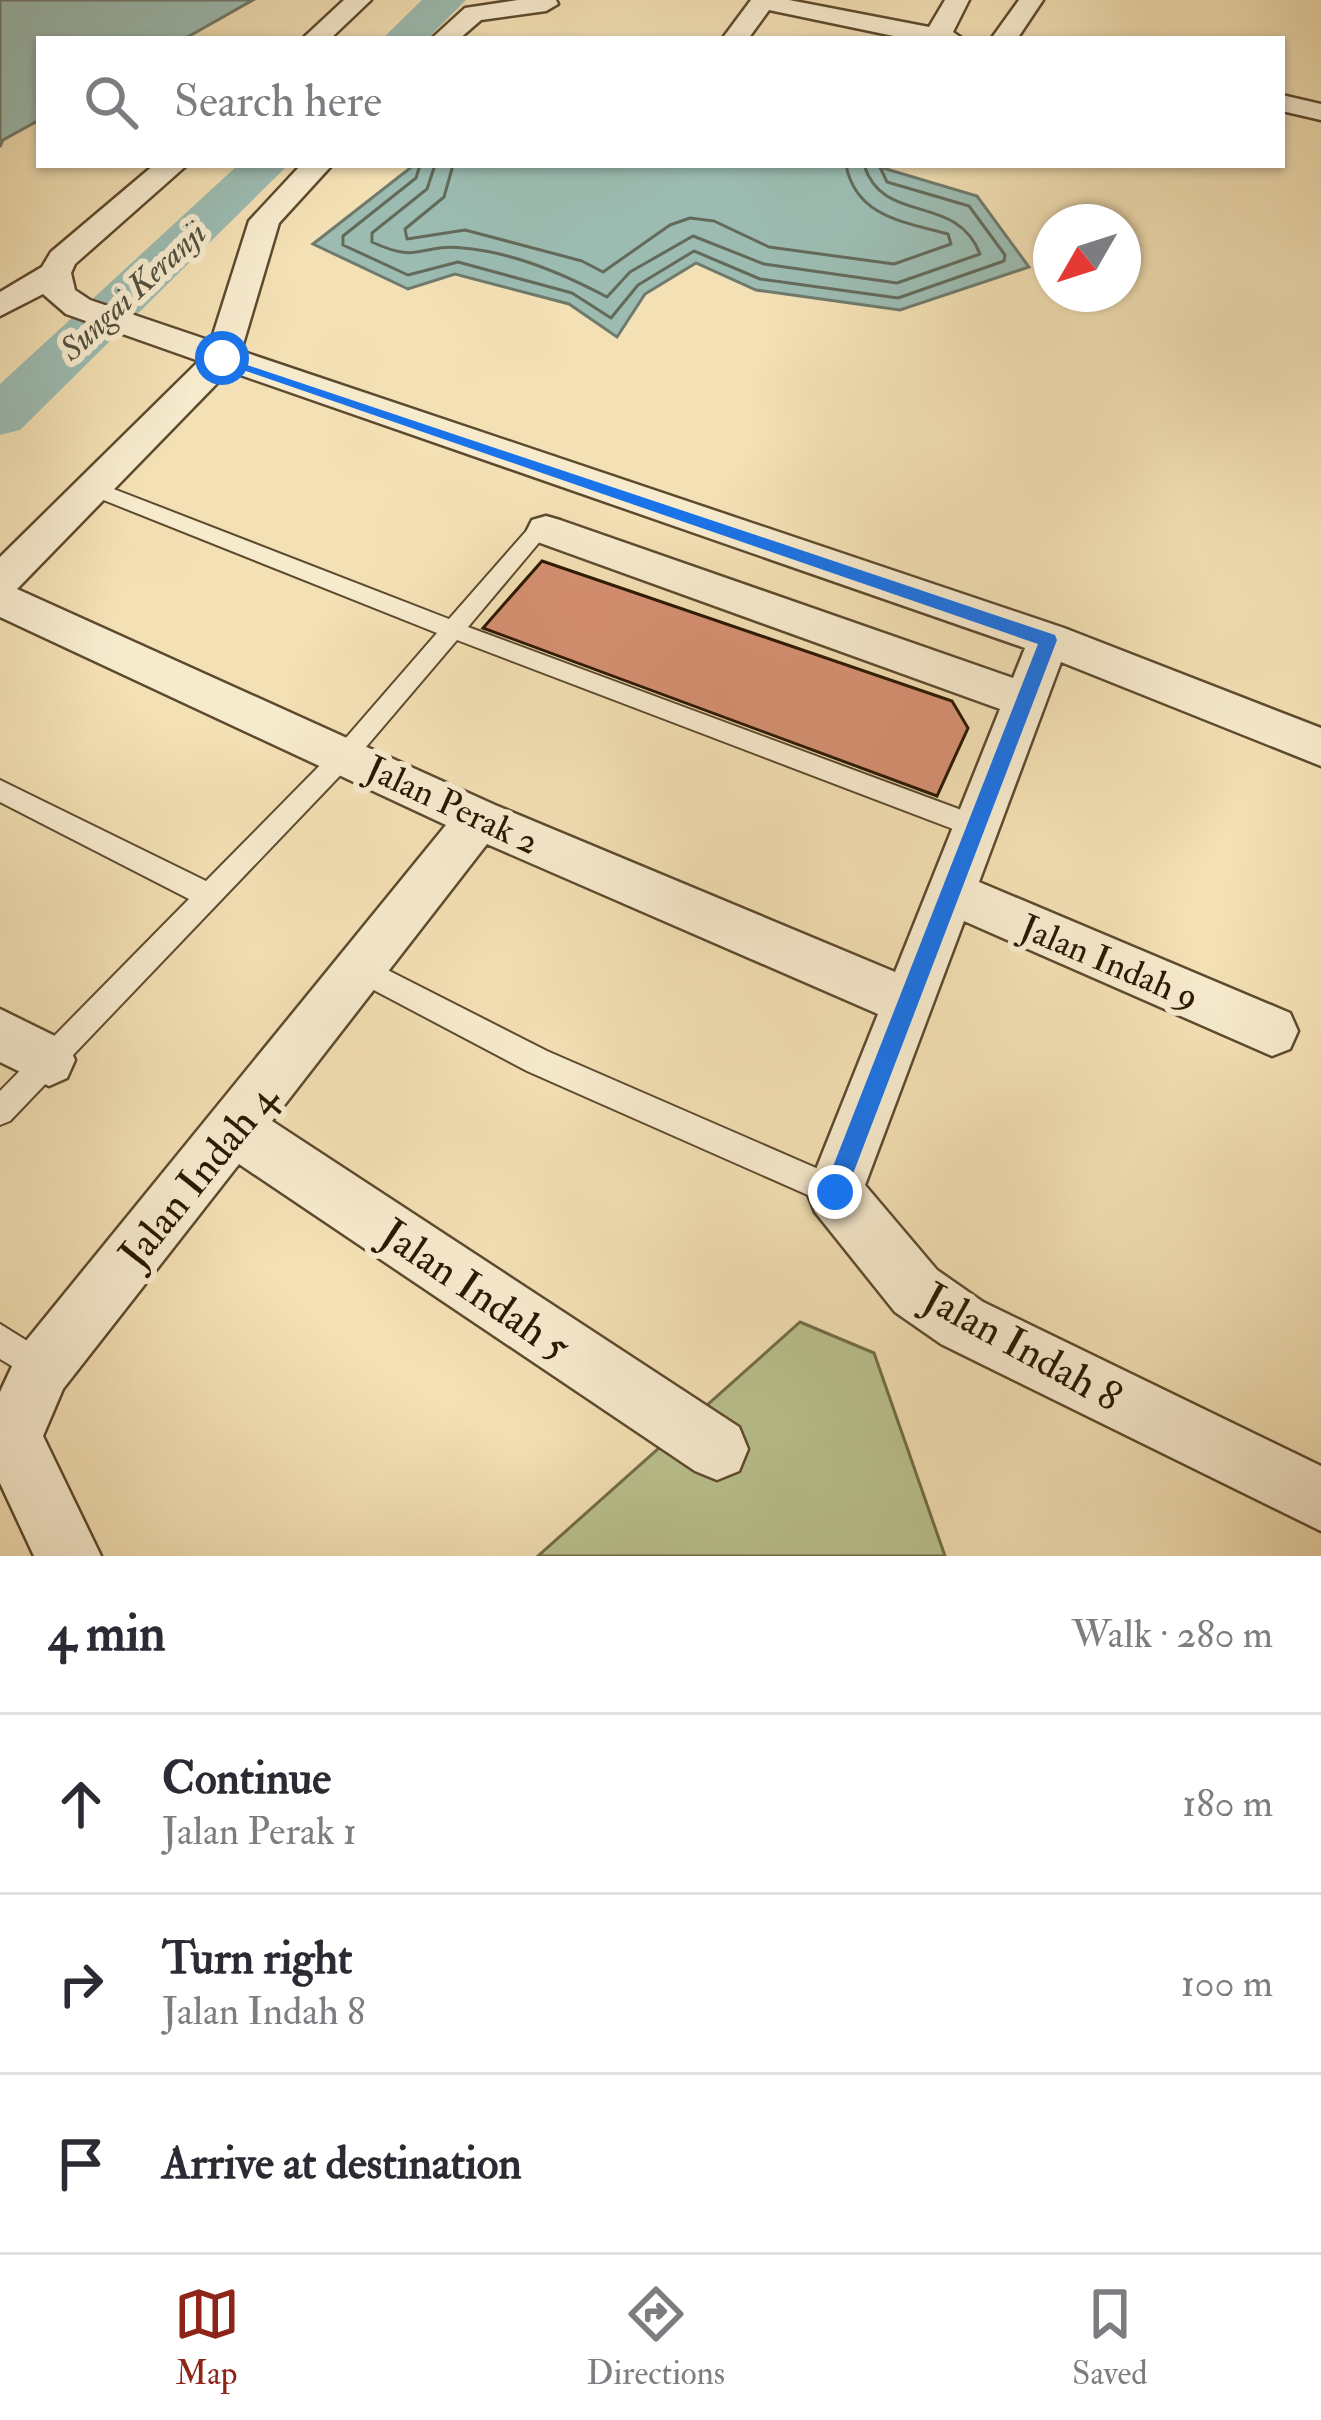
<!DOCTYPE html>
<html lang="en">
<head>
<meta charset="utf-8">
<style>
  :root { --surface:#fff; --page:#f2f2f3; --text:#2b2b33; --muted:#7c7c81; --line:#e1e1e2; --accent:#8f2418 }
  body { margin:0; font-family:"IM FELL Double Pica",serif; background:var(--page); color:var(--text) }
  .compass { position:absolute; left:1033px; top:204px; width:108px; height:108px; border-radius:50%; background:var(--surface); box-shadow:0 3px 9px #0004; rotate:231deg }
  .stop { position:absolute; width:36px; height:36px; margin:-27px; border:9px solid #1a73e8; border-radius:50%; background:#fff }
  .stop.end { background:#1a73e8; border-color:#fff; box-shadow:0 3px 12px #0008 }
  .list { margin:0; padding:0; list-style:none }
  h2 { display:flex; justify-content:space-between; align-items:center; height:156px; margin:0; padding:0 48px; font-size:51px }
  h2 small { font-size:39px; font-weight:400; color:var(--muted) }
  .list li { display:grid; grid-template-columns:78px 1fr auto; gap:36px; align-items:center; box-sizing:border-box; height:180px; padding:0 48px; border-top:3px solid var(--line) }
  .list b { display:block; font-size:45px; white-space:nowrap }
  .list p { margin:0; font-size:39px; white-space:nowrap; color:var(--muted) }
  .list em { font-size:39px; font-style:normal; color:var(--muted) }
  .icon { flex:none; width:66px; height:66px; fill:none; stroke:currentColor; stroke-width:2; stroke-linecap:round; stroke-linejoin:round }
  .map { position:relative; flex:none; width:1321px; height:1556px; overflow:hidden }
  .search { position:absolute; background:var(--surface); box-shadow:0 3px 9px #0004; left:36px; right:36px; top:36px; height:132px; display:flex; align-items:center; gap:30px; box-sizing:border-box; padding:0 42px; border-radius:0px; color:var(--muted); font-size:45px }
  .sheet { height:696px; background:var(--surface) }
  nav { display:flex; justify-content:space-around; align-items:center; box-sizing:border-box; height:168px; border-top:3px solid var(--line); background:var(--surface); font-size:33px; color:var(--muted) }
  nav a { display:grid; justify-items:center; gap:6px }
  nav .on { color:var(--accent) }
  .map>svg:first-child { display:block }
</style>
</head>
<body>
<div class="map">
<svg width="1321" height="1556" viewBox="0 0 1321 1556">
  <rect width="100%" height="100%" fill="#f3e0b4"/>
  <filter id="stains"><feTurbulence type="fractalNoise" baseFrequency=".00167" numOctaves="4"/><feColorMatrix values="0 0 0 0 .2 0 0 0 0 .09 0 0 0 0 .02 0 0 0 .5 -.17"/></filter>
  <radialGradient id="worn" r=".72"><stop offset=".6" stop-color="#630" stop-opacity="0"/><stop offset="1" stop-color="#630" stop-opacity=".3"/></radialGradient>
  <path fill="#bac28e" stroke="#726d48" stroke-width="3" d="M 800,1322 L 874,1353 L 945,1556 L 538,1556 Z"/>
  <path fill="#9cbcb2" stroke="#6f7a6c" stroke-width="3" d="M 0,0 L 253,0 L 184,39 L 39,39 L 39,120 L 3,140 L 0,147 Z
    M 414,165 L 873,165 L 977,196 L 1029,267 L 900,310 L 756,290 L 696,263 L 645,294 L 617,337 L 569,304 L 455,274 L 408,289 L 313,244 Z"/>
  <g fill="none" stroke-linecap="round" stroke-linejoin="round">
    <path stroke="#646a5a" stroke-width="3" d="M 420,165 L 416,178 L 343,236 L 343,245 L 408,275 L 458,262 L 572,293 L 611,318 L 638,285 L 694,251 L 760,279 L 898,298 L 1004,261 L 1005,255 L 969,206 L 887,182 L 879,165
      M 435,165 L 427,189 L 372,233 L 372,242 C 421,265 419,243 463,248 C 512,252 564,274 607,297 L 630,272 L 693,236 L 764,264 L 897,283 L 980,254 C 956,192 883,226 864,165
      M 453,165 L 444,197 L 405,229 L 407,239 L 465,230 L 582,261 L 603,272 L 670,225 L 690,218 L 714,221 L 769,247 L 894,264 L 951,244 L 948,234 C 904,222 856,217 846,165"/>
    <path fill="#9cbcb2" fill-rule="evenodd" d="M 422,0 L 466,0 L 427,39 L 382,39 Z
      M 238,165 L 288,165 L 20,430 L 0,435 L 0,384 Z"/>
  </g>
  <path fill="#d79173" stroke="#2b1802" stroke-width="3" d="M 542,561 L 952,701 L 968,728 L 937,796 L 483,628 Z"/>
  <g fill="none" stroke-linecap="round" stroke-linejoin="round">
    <defs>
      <path id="service" d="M 93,481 L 449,619 L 528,529 L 546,522 L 553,525 L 556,530 L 553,535 L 542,539 L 468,627 L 983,818 L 986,826 L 983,834 L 974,837 L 457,640 L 354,761 L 10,1121 L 0,1125 L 0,1091 L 189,899 L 0,802 L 0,780 L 206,881 L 338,747 L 437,633 L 86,493 L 86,483 Z
        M 360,956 L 547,1051 L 846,1181 L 850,1192 L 846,1203 L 835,1207 L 527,1071 L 351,978 L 347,969 L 351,960 Z
        M 0,1324 L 53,1357 L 58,1368 L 53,1379 L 42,1384 L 0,1359 Z"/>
      <path id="minor" d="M 344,0 L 371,0 L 330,39 L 302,39 Z
        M 518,0 L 556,0 L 558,4 L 546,11 L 481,20 L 459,39 L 431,39 L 465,8 Z
        M 751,0 L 789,0 L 929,27 L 945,0 L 969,0 L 953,32 L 963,39 L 908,39 L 769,10 L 748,39 L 722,39 Z
        M 1019,0 L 1043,0 L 1017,39 L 991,39 Z
        M 1282,95 L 1321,104 L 1321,120 L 1282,111 Z
        M 154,165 L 187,165 L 75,264 L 71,273 L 75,290 L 90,300 L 211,341 L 249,221 L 301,165 L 332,165 L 279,223 L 241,351 L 1064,628 L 1321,728 L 1321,766 L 1061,662 L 979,882 L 1290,1013 L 1298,1031 L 1290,1049 L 1272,1056 L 964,921 L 865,1185 L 937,1270 L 983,1302 L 1321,1466 L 1321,1531 L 941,1344 L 895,1312 L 815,1212 L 807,1192 L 878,1014 L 487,844 L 272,1121 L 739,1427 L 748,1449 L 739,1471 L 717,1480 L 695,1471 L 239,1164 L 63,1389 L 43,1436 L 101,1556 L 34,1556 L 0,1483 L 0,1392 L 21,1347 L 446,825 L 0,617 L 0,557 L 199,361 L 66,314 L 43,294 L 0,316 L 0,292 L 42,267 L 51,252 ZM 229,371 L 1025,648 L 1013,678 L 560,520 L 546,516 L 532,520 L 527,530 L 532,540 L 1000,709 L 895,972 L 495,805 L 17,589 Z
        M 0,1009 L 67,1042 L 75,1060 L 67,1078 L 49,1086 L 0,1062 Z"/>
    </defs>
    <use href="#service" stroke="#5d4a2e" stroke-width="4"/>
    <use href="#minor" stroke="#5d4a2e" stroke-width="5"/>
    <use href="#service" fill="#f7ebce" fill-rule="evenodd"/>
    <use href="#minor" fill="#f7ebce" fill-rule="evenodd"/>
  </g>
  <path fill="#1a73e8" d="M 217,355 L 1055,635 L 1057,640 L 843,1200 L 835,1204 L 823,1192 L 1038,644 L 217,361 Z"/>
  <g text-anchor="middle" stroke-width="12" stroke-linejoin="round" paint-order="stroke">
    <g font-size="33" font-style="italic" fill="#535140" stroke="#f7ebce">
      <text transform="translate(132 290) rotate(-43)" y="12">Sungai Keranji</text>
    </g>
    <g font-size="36" fill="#2b1802" stroke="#f7ebce">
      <text transform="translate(453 804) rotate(25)" y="13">Jalan Perak 2</text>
      <text transform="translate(1110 961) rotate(23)" y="13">Jalan Indah 9</text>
    </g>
    <g font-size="42" fill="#2b1802" stroke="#f7ebce">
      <text transform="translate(197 1175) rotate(-51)" y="15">Jalan Indah 4</text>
      <text transform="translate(476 1289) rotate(34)" y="15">Jalan Indah 5</text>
      <text transform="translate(1023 1346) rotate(29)" y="15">Jalan Indah 8</text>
    </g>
  </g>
  <rect width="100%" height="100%" filter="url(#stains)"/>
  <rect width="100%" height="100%" fill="url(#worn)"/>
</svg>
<svg class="compass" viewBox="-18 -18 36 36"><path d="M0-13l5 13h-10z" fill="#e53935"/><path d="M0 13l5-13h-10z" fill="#7c7c81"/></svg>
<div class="stop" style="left:222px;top:358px"></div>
<div class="stop end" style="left:835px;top:1192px"></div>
<div class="search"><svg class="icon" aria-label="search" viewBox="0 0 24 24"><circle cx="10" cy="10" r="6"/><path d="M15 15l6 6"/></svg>Search here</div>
</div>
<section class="sheet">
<h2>4 min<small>Walk · 280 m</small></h2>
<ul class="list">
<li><svg class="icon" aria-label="ahead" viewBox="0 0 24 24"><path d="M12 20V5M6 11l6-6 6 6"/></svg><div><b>Continue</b><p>Jalan Perak 1</p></div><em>180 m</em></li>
<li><svg class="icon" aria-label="right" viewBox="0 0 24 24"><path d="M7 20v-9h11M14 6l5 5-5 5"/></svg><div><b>Turn right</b><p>Jalan Indah 8</p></div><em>100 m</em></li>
<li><svg class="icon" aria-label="arrive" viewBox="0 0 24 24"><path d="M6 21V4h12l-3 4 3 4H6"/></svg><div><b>Arrive at destination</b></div></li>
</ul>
</section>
<nav>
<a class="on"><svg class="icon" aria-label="map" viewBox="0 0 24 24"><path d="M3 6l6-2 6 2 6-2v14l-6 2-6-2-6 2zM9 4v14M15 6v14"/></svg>Map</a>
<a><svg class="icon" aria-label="directions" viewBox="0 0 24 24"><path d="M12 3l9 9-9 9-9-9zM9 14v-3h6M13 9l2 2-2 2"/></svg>Directions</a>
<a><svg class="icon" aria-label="saved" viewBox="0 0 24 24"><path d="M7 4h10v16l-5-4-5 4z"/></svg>Saved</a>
</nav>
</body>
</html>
